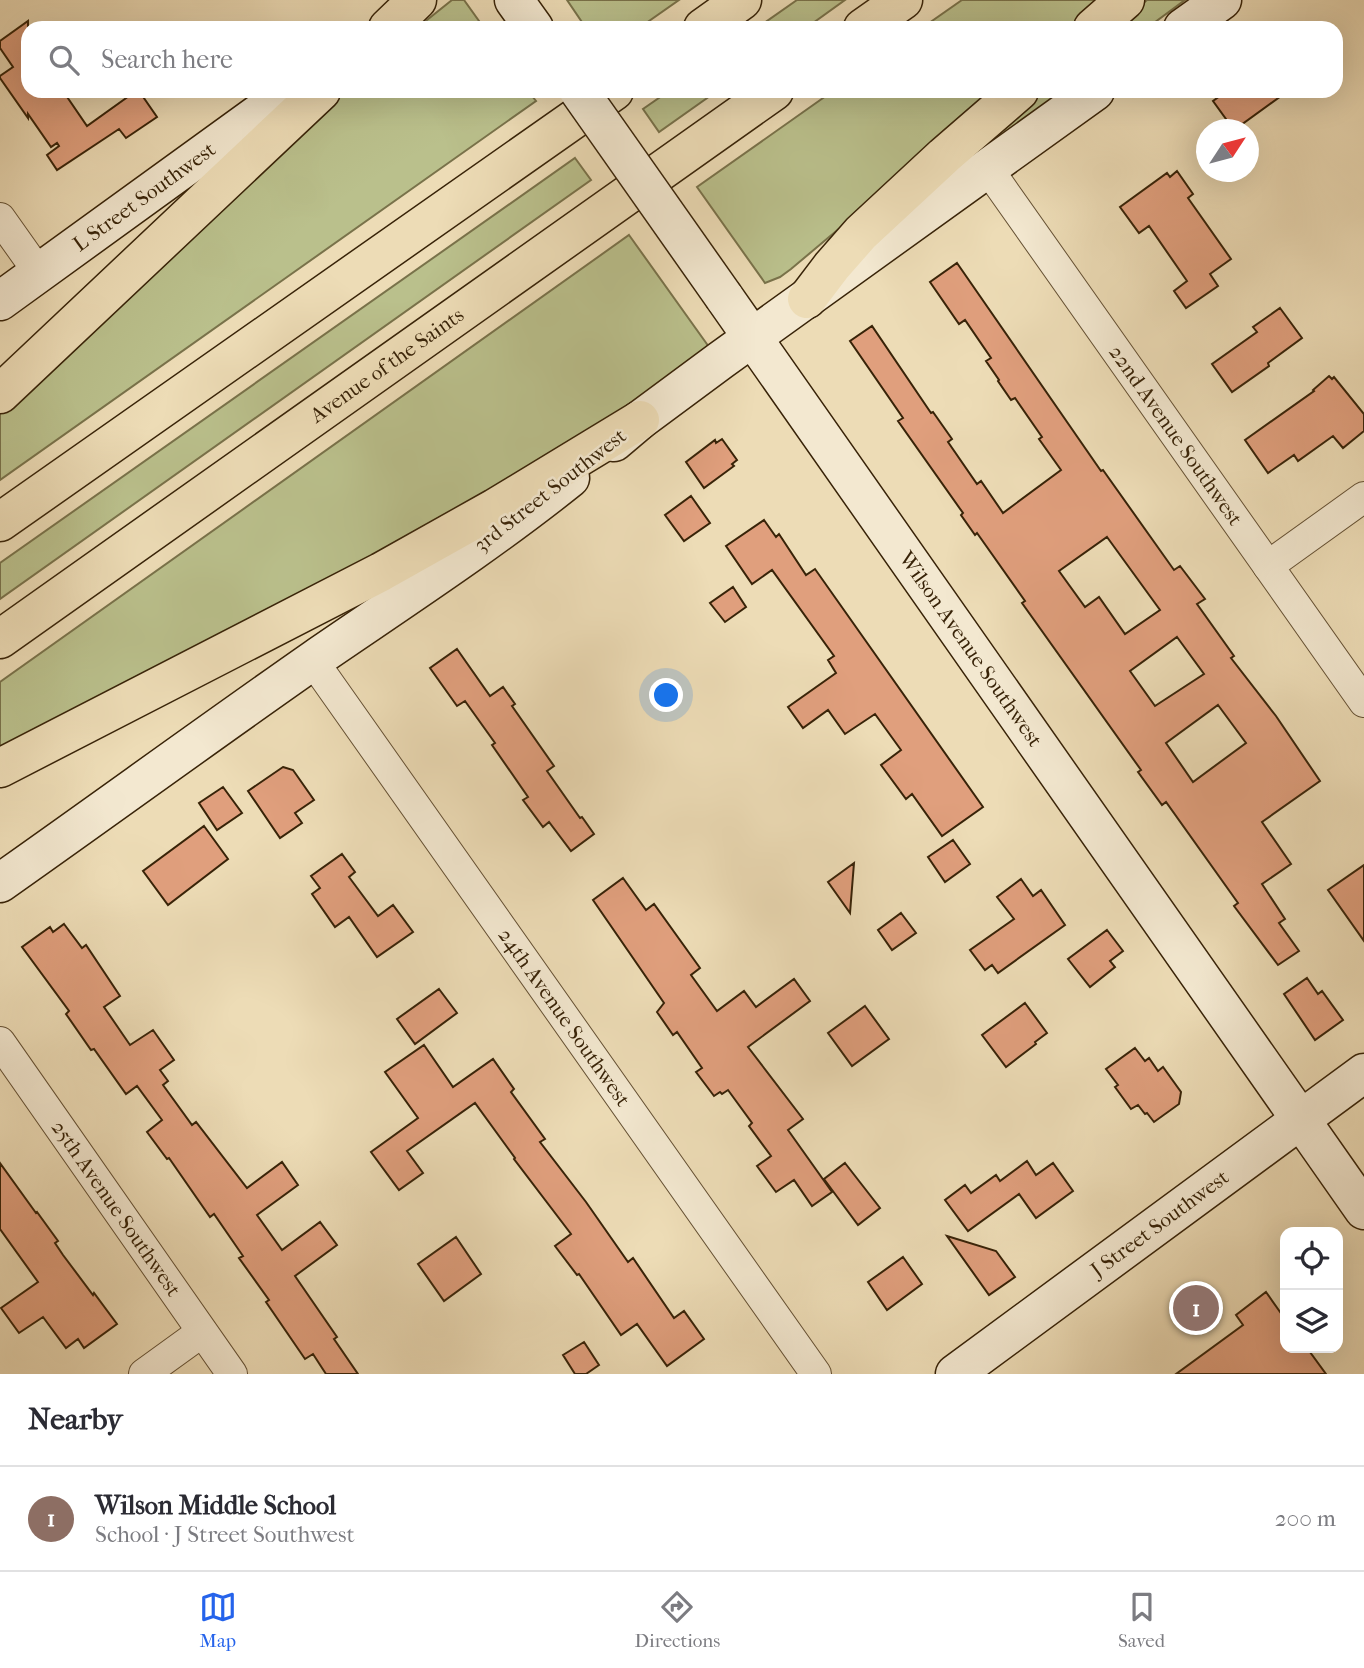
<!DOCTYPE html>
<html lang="en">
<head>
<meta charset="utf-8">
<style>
  :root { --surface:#fff; --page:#f2f2f3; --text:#2b2b33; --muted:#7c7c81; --line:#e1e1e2; --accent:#2563eb }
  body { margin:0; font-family:"IM FELL French Canon",serif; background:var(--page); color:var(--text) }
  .controls { position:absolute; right:21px; bottom:21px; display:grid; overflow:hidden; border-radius:14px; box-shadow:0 7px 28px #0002 }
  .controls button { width:63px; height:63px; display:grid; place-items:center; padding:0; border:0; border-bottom:2px solid var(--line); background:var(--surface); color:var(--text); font:35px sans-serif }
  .compass { position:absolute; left:1196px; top:119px; width:63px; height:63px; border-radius:50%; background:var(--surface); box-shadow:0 7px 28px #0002; rotate:54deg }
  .you { position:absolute; left:667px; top:696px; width:24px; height:24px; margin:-18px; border:5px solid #fff; border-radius:50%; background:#1a73e8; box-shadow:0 0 0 10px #1a73e833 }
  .badge { display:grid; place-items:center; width:46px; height:46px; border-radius:50%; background:var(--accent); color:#fff; font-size:23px; font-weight:700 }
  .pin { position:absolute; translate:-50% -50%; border:4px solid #fff; box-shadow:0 2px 7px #0006 }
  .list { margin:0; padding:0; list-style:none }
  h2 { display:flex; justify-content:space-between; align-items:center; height:91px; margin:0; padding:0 28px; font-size:30px }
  h2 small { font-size:23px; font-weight:400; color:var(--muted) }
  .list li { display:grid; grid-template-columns:46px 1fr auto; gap:21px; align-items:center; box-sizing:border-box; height:105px; padding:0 28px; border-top:2px solid var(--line) }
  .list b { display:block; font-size:26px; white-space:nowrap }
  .list p { margin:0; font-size:23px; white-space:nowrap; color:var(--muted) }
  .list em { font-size:23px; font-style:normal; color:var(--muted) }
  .icon { flex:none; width:38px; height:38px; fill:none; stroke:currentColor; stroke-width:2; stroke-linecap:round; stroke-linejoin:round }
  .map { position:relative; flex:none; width:1364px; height:1374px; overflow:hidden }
  .search { position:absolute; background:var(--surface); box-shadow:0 7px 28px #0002; left:21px; right:21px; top:21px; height:77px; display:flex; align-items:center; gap:18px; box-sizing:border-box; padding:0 24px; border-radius:21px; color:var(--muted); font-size:26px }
  .sheet { height:196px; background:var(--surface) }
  nav { display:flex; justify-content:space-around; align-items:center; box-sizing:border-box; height:98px; border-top:2px solid var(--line); background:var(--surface); font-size:19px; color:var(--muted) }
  nav a { display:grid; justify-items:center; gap:4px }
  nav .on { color:var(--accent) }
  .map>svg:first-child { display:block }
</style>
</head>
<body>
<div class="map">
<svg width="1364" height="1374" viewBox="0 0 1364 1374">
  <rect width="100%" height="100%" fill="#eddcb6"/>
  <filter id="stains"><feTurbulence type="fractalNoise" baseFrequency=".00286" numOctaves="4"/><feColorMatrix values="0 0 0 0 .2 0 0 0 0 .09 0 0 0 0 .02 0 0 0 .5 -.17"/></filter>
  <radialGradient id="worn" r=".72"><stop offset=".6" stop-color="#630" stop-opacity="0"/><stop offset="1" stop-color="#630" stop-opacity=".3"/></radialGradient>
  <path fill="#bac08c" stroke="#79724a" stroke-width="2" d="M 452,0 L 464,0 L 484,28 L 417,28 Z
    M 567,0 L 679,0 L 639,28 L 586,28 Z
    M 797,0 L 845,0 L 806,28 L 757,28 Z
    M 962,0 L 1111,0 L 1078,28 L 922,28 Z
    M 1147,0 L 1185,0 L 1147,28 L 1114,28 Z
    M 342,91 L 528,91 L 536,101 L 0,480 L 0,411 L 306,121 Z
    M 669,91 L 717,91 L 659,132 L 643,109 Z
    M 833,91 L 1003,91 L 791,269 L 780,277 L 765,283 L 697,187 Z
    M 1039,91 L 1067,91 L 979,159 L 979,142 Z
    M 575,158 L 591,180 L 0,599 L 0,563 Z
    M 629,235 L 709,347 L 570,450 L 0,755 L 0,682 Z"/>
  <path fill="#e09f7d" stroke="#382308" stroke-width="2" fill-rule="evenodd" d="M 28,21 L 28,91 L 63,91 L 87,126 L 136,91 L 139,91 L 157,117 L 126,138 L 119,129 L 57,170 L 47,155 L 59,146 L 57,143 L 51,147 L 28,114 L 28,118 L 0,78 L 0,76 L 13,67 L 0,48 L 0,41 Z
    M 1227,91 L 1288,91 L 1234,130 L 1213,101 Z
    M 1177,171 L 1193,194 L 1188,198 L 1231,259 L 1210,274 L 1218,286 L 1186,308 L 1174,291 L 1187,281 L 1149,226 L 1139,233 L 1120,207 L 1167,173 L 1170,177 Z
    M 957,263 L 1101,471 L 1103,470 L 1174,570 L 1180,566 L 1205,599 L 1197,604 L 1234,656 L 1231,658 L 1276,716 L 1320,781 L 1262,822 L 1291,864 L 1262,884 L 1285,919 L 1279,923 L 1299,951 L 1278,965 L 1234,906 L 1238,903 L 1166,802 L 1162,805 L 1138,772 L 1141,770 L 1022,603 L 1025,601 L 977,533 L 975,535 L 961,515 L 963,513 L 898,421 L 903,418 L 850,341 L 872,326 L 931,413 L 933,412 L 952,439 L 948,442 L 977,484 L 981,481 L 1003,513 L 1061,470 L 1039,439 L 1042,437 L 1015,398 L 1011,400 L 998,381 L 999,380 L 986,361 L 991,358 L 965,320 L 959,324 L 930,282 ZM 1107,537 L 1160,610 L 1125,634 L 1099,597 L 1085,607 L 1059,571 ZM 1177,637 L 1204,674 L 1155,706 L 1130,671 ZM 1218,705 L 1246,743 L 1193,782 L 1166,743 Z
    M 1280,308 L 1302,338 L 1268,363 L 1269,366 L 1232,392 L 1212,364 L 1257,332 L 1253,327 Z
    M 1329,376 L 1332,379 L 1334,377 L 1364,414 L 1364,431 L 1343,448 L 1333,436 L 1298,461 L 1294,455 L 1268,473 L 1245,440 L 1314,391 L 1313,390 Z
    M 722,439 L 737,460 L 732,464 L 734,466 L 704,488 L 686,462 L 715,440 L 716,443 Z
    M 691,496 L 710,523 L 684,541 L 665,515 Z
    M 764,520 L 776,537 L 779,534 L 806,575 L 815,569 L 983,807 L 942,836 L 912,794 L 906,799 L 881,765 L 901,750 L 875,714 L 845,734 L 828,710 L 803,728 L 788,707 L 836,673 L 828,660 L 834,656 L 772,570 L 752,584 L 726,546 Z
    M 733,587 L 746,607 L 725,622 L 710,603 Z
    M 457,649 L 490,696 L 503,687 L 515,704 L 512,706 L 554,766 L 547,771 L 580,818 L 582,817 L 594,834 L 571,851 L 549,822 L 543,827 L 523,800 L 528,797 L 492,745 L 495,743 L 465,701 L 457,706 L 430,668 Z
    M 283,767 L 293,770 L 314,800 L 295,813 L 302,823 L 280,838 L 248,791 Z
    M 223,787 L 242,813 L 217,830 L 199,803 Z
    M 204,826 L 228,859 L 168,905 L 143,871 Z
    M 953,840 L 970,864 L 945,882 L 928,857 Z
    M 342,854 L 355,872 L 349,877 L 378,916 L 393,905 L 413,932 L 377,957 L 349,917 L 335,927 L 312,894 L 320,888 L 311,876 Z
    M 854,863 L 850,913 L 828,882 Z
    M 1364,865 L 1364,941 L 1328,890 Z
    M 623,878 L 646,910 L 654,904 L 700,968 L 691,975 L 717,1011 L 744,991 L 756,1007 L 794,979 L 810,1001 L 748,1047 L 803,1119 L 788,1130 L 832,1192 L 812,1206 L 794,1180 L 776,1192 L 757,1166 L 771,1156 L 749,1126 L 752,1123 L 728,1090 L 722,1094 L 720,1092 L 714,1096 L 696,1072 L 702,1068 L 677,1032 L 673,1035 L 657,1012 L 664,1003 L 593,900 Z
    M 1021,879 L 1033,896 L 1041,890 L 1065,925 L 998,973 L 992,965 L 985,970 L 970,950 L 1014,919 L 997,897 Z
    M 901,913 L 916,933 L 892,950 L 878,930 Z
    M 64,924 L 82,948 L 86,945 L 120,996 L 104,1007 L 130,1045 L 153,1030 L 174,1060 L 160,1070 L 168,1081 L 163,1085 L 192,1125 L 196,1122 L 247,1188 L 282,1162 L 298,1185 L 257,1215 L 282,1250 L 320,1222 L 337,1245 L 295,1276 L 337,1337 L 334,1339 L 358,1374 L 326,1374 L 313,1354 L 305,1359 L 266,1302 L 269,1300 L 239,1258 L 243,1256 L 214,1214 L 210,1217 L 169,1158 L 167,1159 L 147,1132 L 162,1120 L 137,1086 L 126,1094 L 94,1049 L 91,1050 L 66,1014 L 69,1011 L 22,947 L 50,927 L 53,932 Z
    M 1107,930 L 1123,951 L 1110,961 L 1115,967 L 1090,987 L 1068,959 Z
    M 1307,978 L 1318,994 L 1322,991 L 1343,1020 L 1315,1040 L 1284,994 Z
    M 439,989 L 457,1013 L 415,1044 L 397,1019 Z
    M 1025,1003 L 1047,1033 L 1035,1042 L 1036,1044 L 1006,1067 L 982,1035 Z
    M 865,1006 L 889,1039 L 852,1066 L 828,1033 Z
    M 424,1045 L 453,1087 L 493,1059 L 514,1089 L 511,1092 L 545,1139 L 540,1142 L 586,1202 L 628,1262 L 633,1258 L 674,1318 L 684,1311 L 704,1339 L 667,1366 L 637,1324 L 621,1335 L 579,1274 L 577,1275 L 555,1246 L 571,1234 L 514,1159 L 515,1158 L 475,1103 L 407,1151 L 423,1173 L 399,1190 L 371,1152 L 418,1118 L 385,1072 Z
    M 1135,1048 L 1145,1061 L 1149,1058 L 1158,1071 L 1163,1067 L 1181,1092 L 1179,1104 L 1154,1122 L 1147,1113 L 1145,1114 L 1138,1105 L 1131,1109 L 1115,1087 L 1118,1085 L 1106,1069 Z
    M 1027,1161 L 1036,1175 L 1053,1163 L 1073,1191 L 1036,1218 L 1019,1194 L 968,1231 L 945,1200 L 965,1185 L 971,1193 L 996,1175 L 1000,1181 Z
    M 0,1163 L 36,1213 L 37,1212 L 58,1241 L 55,1243 L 63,1255 L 93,1295 L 94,1293 L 117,1324 L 84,1348 L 78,1339 L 66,1348 L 43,1317 L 19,1333 L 1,1308 L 38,1282 L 0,1229 Z
    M 845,1163 L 880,1208 L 858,1225 L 824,1179 Z
    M 947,1236 L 996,1251 L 1015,1277 L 989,1295 Z
    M 456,1237 L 481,1274 L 444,1301 L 418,1264 Z
    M 903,1257 L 922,1284 L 887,1310 L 868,1282 Z
    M 1266,1292 L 1285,1319 L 1285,1348 L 1307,1348 L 1326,1374 L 1176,1374 L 1243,1325 L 1236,1315 Z
    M 584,1342 L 599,1365 L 586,1374 L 575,1374 L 563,1355 Z"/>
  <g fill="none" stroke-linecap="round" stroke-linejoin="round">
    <defs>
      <g id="street">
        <path id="s1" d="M 988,169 L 1364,702"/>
        <path d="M 0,218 L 39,273"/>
        <path d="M 1268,566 L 1364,497"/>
        <path id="s2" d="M 313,661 L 816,1374"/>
        <path id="s3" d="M 0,1042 L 232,1374"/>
        <path d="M 144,1374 L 202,1332"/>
      </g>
      <g id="secondary">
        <path d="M 514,0 L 534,28"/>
        <path d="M 1183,28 L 1222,0"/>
        <path id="s4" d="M 724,297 L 1364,1210"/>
        <path id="s5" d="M 0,301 L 290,91"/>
        <path d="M 614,442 L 640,420 L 721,360 L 1095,91"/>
        <path d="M 0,883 C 105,809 209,733 315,659 C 401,600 489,543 570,478"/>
        <path id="s6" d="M 955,1374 L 1364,1073"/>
      </g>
      <g id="highway">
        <path d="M 388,28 L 417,0"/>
        <path d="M 703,28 L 742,0"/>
        <path d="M 863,28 L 903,0"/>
        <path d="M 1093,28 L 1125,0"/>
        <path d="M 807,299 L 832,266 L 861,233 L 944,156 L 1019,91"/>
        <path d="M 0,394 L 321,91"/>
        <path d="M 0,522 L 614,91"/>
        <path id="s7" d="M 0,639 L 774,91"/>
        <path d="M 0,768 L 381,572 L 495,508 L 640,420"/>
      </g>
    </defs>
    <use href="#street" stroke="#655134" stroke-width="32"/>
    <use href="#secondary" stroke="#382308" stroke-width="41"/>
    <use href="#highway" stroke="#382308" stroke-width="41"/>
    <use href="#street" stroke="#f3e8d0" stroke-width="30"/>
    <use href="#secondary" stroke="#f3e8d0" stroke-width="38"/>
    <use href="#highway" stroke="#eddcb6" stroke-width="38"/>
    <defs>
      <path id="secondary-bridge" d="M 579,91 L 724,297"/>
    </defs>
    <use href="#secondary-bridge" stroke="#382308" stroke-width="41" stroke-linecap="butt"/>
    <use href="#secondary-bridge" stroke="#f3e8d0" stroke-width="38"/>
  </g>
  <g text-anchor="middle" stroke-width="5" stroke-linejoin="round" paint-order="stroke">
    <g font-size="21" fill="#382308" stroke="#f3e8d0">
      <text dy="7" stroke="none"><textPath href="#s5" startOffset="178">L Street Southwest</textPath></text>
      <text dy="7" stroke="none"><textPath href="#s7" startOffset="474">Avenue of the Saints</textPath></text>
      <text dy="7" stroke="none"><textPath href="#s1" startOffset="326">22nd Avenue Southwest</textPath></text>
      <text transform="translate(550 490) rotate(-38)" y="7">3rd Street Southwest</text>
      <text dy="7" stroke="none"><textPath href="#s4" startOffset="430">Wilson Avenue Southwest</textPath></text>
      <text dy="7" stroke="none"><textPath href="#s2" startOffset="436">24th Avenue Southwest</textPath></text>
      <text dy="7" stroke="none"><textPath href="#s3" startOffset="203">25th Avenue Southwest</textPath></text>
      <text dy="7" stroke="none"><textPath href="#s6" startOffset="254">J Street Southwest</textPath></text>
    </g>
  </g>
  <rect width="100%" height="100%" filter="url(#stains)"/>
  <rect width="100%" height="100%" fill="url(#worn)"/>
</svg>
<div class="controls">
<button><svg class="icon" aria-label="locate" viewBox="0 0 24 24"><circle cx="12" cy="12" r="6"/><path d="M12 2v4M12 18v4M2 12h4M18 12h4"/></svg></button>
<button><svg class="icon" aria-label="layers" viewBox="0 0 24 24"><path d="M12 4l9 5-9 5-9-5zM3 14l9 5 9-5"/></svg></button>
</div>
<svg class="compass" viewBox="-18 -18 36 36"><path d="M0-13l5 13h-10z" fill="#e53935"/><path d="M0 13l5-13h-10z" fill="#7c7c81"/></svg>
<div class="you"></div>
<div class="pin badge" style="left:1196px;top:1308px;background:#8d6e63">1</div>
<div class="search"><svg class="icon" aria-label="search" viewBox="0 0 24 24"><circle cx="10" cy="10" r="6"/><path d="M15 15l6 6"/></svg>Search here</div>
</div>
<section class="sheet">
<h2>Nearby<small></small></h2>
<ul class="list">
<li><span class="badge" style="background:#8d6e63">1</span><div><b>Wilson Middle School</b><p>School · J Street Southwest</p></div><em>200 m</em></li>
</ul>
</section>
<nav>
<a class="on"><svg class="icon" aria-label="map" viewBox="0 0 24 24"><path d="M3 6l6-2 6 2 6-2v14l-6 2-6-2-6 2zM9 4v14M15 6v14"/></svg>Map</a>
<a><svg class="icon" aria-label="directions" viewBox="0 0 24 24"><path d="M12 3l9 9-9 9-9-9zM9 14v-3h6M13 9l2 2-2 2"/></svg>Directions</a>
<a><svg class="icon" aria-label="saved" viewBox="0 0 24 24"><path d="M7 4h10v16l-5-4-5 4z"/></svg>Saved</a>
</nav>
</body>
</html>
